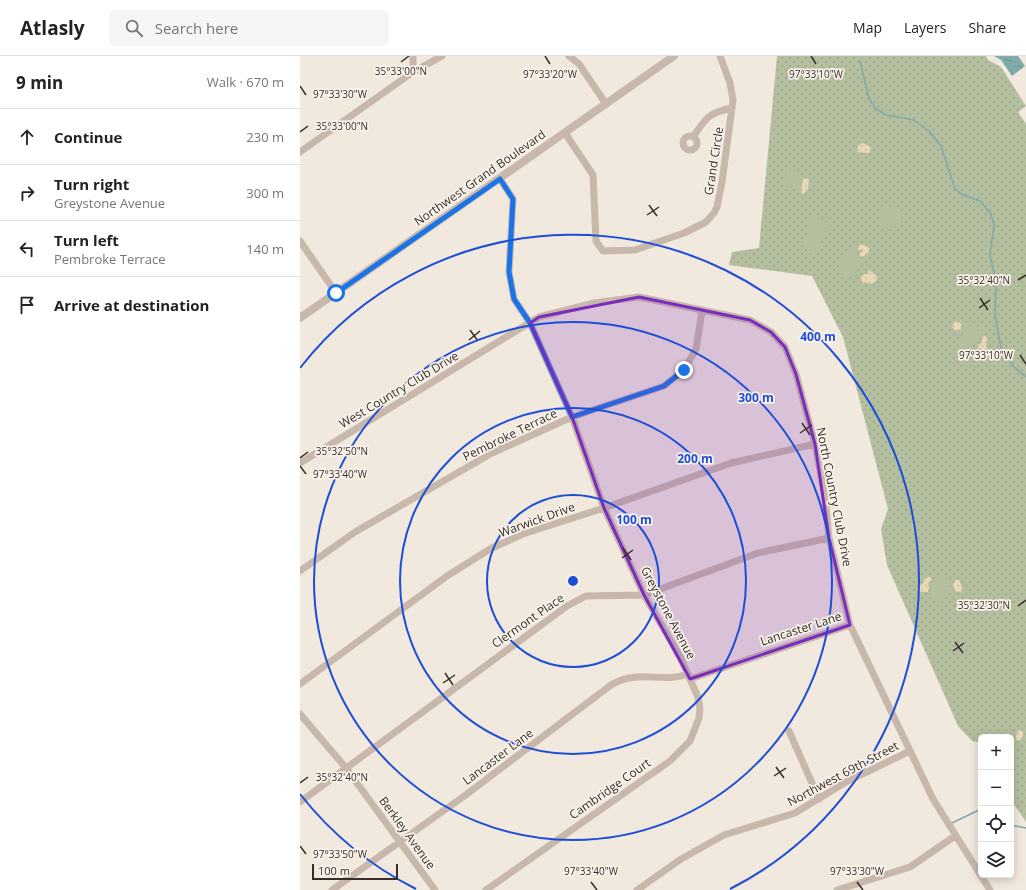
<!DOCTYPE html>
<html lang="en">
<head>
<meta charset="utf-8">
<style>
  :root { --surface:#fff; --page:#f6f6f6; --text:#222; --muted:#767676; --line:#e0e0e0 }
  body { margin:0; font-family:"Open Sans",sans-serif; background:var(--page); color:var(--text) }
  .controls { position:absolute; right:12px; bottom:12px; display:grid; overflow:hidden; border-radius:6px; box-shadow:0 2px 10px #0003 }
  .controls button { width:36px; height:36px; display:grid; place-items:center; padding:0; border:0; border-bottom:1px solid var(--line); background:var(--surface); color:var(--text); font:20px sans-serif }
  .scale { position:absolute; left:12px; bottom:10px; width:86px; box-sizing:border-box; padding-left:4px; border:2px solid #372e2a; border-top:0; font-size:11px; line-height:14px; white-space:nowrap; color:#372e2a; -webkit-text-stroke:3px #f9f2ea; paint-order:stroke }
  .stop { position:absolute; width:12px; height:12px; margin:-9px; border:3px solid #1a73e8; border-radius:50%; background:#fff }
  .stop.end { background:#1a73e8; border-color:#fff; box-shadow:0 1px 4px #0008 }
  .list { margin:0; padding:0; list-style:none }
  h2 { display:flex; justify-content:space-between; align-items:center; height:52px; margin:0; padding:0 16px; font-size:17px }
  h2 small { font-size:13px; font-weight:400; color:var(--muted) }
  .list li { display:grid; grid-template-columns:26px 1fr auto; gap:12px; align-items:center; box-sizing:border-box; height:56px; padding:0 16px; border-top:1px solid var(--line) }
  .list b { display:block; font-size:15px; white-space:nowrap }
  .list p { margin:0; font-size:13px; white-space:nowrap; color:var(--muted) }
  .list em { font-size:13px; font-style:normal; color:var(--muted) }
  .icon { flex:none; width:22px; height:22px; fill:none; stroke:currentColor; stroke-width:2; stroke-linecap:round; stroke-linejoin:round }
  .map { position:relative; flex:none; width:726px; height:834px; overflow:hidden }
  header { display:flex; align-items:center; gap:24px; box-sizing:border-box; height:56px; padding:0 20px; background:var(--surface); border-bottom:1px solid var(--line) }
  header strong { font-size:19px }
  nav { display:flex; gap:22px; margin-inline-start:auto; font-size:14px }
  .search { width:280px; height:36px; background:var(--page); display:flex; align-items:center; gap:10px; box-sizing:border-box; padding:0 14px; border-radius:6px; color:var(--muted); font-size:15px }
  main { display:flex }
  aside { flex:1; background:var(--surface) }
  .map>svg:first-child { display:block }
</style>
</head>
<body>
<header>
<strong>Atlasly</strong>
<div class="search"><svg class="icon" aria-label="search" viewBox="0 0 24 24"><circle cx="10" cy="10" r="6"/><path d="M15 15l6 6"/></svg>Search here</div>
<nav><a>Map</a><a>Layers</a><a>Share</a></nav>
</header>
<main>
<aside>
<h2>9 min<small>Walk · 670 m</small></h2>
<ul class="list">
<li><svg class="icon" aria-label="ahead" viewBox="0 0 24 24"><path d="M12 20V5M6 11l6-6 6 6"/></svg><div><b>Continue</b></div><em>230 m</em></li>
<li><svg class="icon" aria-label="right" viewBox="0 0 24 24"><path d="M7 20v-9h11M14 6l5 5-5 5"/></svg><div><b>Turn right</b><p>Greystone Avenue</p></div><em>300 m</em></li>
<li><svg class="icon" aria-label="left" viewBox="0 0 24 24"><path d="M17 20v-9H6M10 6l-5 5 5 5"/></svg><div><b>Turn left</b><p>Pembroke Terrace</p></div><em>140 m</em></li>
<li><svg class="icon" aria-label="arrive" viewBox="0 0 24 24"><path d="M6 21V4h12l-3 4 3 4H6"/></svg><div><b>Arrive at destination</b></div></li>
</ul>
</aside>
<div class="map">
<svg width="726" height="834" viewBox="0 0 726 834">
  <defs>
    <pattern id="grass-dots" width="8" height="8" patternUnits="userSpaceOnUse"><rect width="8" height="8" fill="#b4bf9f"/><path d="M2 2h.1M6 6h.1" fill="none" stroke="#9ba489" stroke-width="1.8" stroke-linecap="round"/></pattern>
    <pattern id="sand-dots" width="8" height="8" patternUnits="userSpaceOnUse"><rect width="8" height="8" fill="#ead9b7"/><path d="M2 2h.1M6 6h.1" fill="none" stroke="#c9bb9e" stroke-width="1.8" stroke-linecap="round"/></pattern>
    <pattern id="water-ripples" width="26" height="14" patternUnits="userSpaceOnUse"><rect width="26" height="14" fill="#7faaac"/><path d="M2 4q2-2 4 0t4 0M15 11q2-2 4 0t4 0" fill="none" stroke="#698b8c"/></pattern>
  </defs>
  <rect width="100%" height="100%" fill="#f1e8de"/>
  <path fill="url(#grass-dots)" d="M 477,0 L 686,0 L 688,4 L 701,11 L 726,50 L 718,56 L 726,68 L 726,766 L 711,744 L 711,681 L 681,681 L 681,687 L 672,685 L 658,670 L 587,509 L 581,473 L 588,453 L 543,281 L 512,220 L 429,209 L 432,196 L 459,192 Z"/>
  <path fill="url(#sand-dots)" d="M 562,87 L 571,91 L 569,97 L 557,96 L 558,90 Z
    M 507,122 L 509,124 L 508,133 L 503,138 L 501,136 L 503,123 Z
    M 559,189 L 565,189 L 569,192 L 569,196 L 564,200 L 561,201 L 559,198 L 563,195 L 558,193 Z
    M 569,214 L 577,220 L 576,225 L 571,228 L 566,226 L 562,227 L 561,221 L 564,218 L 568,218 Z
    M652.5 270a4.5 4.5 0 1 1 9 0a4.5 4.5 0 1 1-9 0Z
    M 685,280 L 687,282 L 686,293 L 679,293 L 678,289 L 682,287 L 682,281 Z
    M 628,521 L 631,521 L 631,525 L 628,527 L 629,531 L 628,536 L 621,536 L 617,533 L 618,530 L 623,528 L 624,523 Z
    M 656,524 L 659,524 L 663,534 L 661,536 L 655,535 L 653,528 Z
    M 721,674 L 723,677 L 722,683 L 717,685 L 716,680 L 718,675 Z"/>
  <path fill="#b4bf9f" d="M 488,114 C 495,114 500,121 502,127 L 498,132 L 489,130 L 484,125 L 483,121 Z
    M 584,148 L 587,148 L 592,152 L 598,153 L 600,164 L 597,170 L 587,171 L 580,166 L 581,157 L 579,154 Z
    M 513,159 L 528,167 L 531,172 C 529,181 521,180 519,194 L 513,198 L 510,198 C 500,185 506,188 508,175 C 509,171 508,166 508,162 Z
    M 554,193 C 561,201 562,211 554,219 L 545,219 L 539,213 C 537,203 543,194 554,193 Z
    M 673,269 L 680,271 L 683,276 L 676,288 L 665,291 L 661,287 L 660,281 L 668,271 Z
    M 645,521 L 650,525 C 651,534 647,545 638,547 L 631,541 L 632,532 L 636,522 Z"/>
  <path fill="url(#water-ripples)" d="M 694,0 L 718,0 L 725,10 L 712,20 L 701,4 Z"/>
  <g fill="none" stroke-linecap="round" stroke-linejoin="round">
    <path stroke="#7faaac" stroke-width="1.5" d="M 560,5 L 569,43 L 576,53 L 586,59 L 614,64 L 630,76 L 641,90 L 655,133 L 663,139 L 680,145 L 691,158 L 694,169 L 690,199 L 696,226 L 695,259 L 701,292 L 714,311 L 726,321
      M 652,767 L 681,753
      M 711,769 L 726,772"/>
    <path stroke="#c8b8ab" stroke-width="7" d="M 269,0 L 279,8 L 306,48
      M 113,16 L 142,0
      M 265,77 L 293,119 L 296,185 L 303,195 L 335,194 L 384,177 L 406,166 L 414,157 L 417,151 L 422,126 L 433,44 L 430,27 L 420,0
      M383 87a7 7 0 1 1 14 0a7 7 0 1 1-14 0Z
      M 393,81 C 406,62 408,57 432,52
      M 0,96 L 113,16 L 113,0
      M 0,185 L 36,237
      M 0,407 L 239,261 L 294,247 L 339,241 L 450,264 L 471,276 L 485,291 L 496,318 L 515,388 L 525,441 L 529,482 L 550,569 L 633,743 L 690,834
      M 0,515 L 55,476 L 192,397 L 272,361 L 364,330 L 384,314 L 396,293 L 402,255
      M 390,623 L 550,569
      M 0,628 L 147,520 L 190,493 L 223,478 L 304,452 L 431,407 L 515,388
      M 0,658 L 46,712 L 135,834
      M 489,675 L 519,743
      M 0,746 L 267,550 L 286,540 L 344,539 L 458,497 L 529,482
      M 32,834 L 167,738 L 311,629 C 340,612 360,628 388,618
      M 186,834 L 370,705 L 390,685 L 399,662 L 400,653 L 398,641 L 380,601 L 344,539 L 304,452 L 272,361 L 230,267 L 214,243 L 209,216 L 213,143 L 200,123
      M 337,834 L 381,803 L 424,779 L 495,757 L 546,726 L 610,695
      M 537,834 L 610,811 L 655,780"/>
    <path stroke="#c8b8ab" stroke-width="8" d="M 0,262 L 374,0"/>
  </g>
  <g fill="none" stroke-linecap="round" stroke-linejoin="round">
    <path stroke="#1a73e8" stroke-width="5" d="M 36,237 L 200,123 L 213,143 L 209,216 L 214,243 L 230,267 L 272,361 L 364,330 L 384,314"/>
  </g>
  <path fill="#7b2cbf" fill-opacity="0.2" stroke="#7b2cbf" stroke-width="3" stroke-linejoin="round" d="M 339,241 L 450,264 L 471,276 L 485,291 L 496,318 L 515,388 L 529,482 L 550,569 L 390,623 L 344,539 L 304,452 L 272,361 L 230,267 L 239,261 Z"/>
  <path fill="none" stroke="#372e2a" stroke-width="1.5" d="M 245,0 L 250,8M 511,0 L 516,8M 101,6 L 109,0M 0,30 L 6,39M 0,76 L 8,70M 349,149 L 357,160M 347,159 L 359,151M 718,224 L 726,219M 680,242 L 688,254M 679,252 L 690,244M 170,274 L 178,285M 169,284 L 180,275M 720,299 L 726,308M 502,367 L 510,379M 500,377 L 512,369M 0,402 L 8,396M 0,410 L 6,418M 323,492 L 331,504M 322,502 L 333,494M 718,550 L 726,544M 655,586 L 663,597M 653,595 L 664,587M 145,617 L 153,629M 143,627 L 155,619M 476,711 L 484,722M 474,720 L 486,712M 0,727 L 8,721M 0,790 L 6,798M 291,826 L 297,834M 557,826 L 563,834"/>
  <g fill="none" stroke="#1d4ed8" stroke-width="2">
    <circle cx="273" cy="525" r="86"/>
    <circle cx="273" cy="525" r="173"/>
    <circle cx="273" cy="525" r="259"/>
    <path d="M116 833A346 346 0 0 1 0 738M0 312A346 346 0 1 1 430 833"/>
  </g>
  <g text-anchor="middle" stroke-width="3.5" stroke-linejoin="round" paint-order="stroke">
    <g font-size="12" fill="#372e2a" stroke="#f9f2ea">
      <text transform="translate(414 105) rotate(-81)" y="4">Grand Circle</text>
      <text transform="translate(180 122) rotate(-35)" y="4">Northwest Grand Boulevard</text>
      <text transform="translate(99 334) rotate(-31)" y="4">West Country Club Drive</text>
      <text transform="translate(210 379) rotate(-26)" y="4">Pembroke Terrace</text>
      <text transform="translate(534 441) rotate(79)" y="4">North Country Club Drive</text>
      <text transform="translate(237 464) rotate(-20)" y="4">Warwick Drive</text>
      <text transform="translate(368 557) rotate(62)" y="4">Greystone Avenue</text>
      <text transform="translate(228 565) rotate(-35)" y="4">Clermont Place</text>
      <text transform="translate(501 573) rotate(-18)" y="4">Lancaster Lane</text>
      <text transform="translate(198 701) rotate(-37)" y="4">Lancaster Lane</text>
      <text transform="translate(543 718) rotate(-28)" y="4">Northwest 69th Street</text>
      <text transform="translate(310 733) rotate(-35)" y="4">Cambridge Court</text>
      <text transform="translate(107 777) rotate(54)" y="4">Berkley Avenue</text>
    </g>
  </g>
  <g font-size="10" text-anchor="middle" fill="#372e2a" stroke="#f9f2ea" stroke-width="3.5" stroke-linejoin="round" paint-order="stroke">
    <text x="101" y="19">35°33'00"N</text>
    <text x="250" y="22">97°33'20"W</text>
    <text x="516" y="22">97°33'10"W</text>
    <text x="40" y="42">97°33'30"W</text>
    <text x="42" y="74">35°33'00"N</text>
    <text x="684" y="228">35°32'40"N</text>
    <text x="686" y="303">97°33'10"W</text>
    <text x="42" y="399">35°32'50"N</text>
    <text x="40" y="422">97°33'40"W</text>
    <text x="684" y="553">35°32'30"N</text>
    <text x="42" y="725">35°32'40"N</text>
    <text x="40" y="802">97°33'50"W</text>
    <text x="291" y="819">97°33'40"W</text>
    <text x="557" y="819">97°33'30"W</text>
  </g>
  <circle cx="273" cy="525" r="6" fill="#1d4ed8" stroke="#f9f2ea" stroke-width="2"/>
  <g font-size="12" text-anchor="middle" font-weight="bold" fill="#1d4ed8" stroke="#f9f2ea" stroke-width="3.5" stroke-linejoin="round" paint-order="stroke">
    <text x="518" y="285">400 m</text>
    <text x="456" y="346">300 m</text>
    <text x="395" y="407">200 m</text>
    <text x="334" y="468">100 m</text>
  </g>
</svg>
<div class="controls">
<button>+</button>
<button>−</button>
<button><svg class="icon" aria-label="locate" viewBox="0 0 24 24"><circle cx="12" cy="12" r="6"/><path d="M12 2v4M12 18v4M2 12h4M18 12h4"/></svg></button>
<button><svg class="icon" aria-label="layers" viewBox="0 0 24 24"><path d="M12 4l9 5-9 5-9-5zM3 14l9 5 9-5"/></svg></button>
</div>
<div class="scale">100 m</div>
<div class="stop" style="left:36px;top:237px"></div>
<div class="stop end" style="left:384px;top:314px"></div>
</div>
</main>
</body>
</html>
